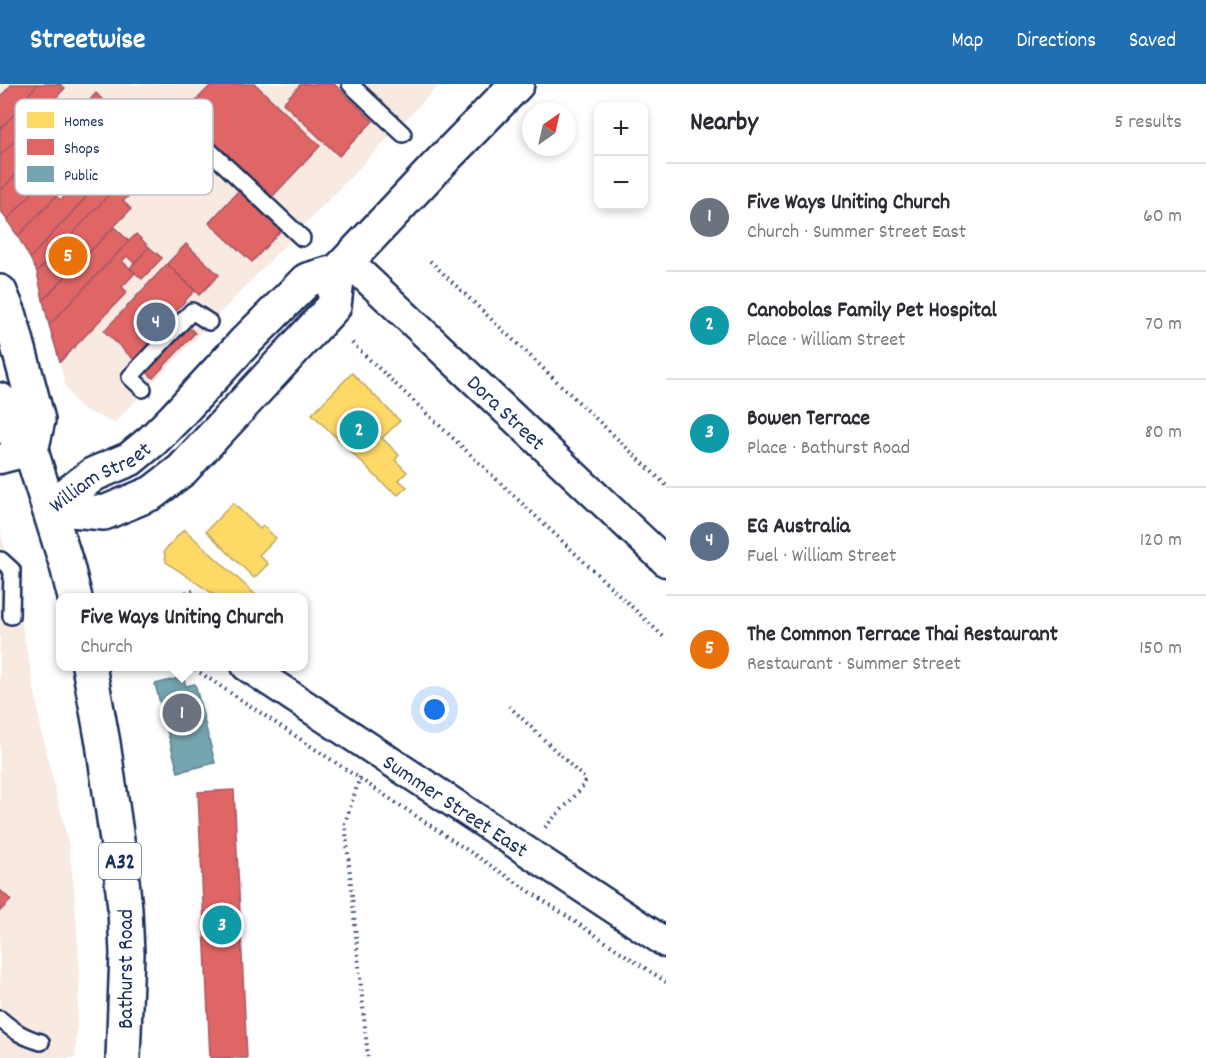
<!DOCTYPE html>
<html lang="en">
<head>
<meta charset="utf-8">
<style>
  :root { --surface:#fff; --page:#f2f2f3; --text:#2b2b33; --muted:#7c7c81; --line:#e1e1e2; --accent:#1f6fb2 }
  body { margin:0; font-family:Dekko,sans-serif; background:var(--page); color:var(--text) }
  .controls { position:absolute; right:18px; top:18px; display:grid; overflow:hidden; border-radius:12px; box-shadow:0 3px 9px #0003 }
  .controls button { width:54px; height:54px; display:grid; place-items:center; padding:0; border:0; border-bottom:2px solid var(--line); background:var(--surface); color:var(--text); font:30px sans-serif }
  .compass { position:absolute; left:522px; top:18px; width:54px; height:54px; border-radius:50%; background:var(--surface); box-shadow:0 3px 9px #0003; rotate:34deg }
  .you { position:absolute; left:435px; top:626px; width:21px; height:21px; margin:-15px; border:4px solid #fff; border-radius:50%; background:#1a73e8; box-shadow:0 0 0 9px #1a73e833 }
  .badge { display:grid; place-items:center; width:39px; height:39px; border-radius:50%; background:var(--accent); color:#fff; font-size:20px; font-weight:700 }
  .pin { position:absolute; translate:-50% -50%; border:3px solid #fff; box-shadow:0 2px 6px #0006 }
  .popup { position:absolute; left:56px; top:509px; width:252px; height:78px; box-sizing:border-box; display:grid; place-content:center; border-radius:12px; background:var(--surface); filter:drop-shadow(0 2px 4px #0005); font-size:20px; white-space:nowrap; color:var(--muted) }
  .popup b { font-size:22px; color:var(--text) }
  .popup::after { content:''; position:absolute; left:50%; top:100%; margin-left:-12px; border:12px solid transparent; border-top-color:var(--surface) }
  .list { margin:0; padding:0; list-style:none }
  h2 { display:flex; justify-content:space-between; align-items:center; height:78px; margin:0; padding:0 24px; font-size:26px }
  h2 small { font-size:20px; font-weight:400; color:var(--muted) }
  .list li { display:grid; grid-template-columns:39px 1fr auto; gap:18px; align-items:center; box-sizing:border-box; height:108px; padding:0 24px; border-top:2px solid var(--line) }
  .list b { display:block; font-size:22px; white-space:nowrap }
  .list p { margin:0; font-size:20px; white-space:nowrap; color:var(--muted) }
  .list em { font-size:20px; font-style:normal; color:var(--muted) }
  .map { position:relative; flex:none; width:666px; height:974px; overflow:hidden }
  header { display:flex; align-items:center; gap:36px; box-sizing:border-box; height:84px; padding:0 30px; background:var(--accent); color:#fff }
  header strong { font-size:28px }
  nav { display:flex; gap:33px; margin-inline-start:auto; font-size:21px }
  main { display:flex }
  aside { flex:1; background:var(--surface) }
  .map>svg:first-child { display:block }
</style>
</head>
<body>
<header>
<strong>Streetwise</strong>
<nav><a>Map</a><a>Directions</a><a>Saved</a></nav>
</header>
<main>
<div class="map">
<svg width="666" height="974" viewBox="0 0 666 974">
  <rect width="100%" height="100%" fill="#fff"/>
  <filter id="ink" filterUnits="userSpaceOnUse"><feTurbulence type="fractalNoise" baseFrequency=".0167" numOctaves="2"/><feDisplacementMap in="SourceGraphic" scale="12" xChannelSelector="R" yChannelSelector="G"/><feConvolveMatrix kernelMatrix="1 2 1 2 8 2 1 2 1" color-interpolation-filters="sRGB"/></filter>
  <g filter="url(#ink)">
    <path fill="#f8e9e1" d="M 0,0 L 440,0 L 114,339 L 80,324 L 66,304 L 37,188 L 0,126 Z
      M 0,444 L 18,521 L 37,619 L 42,651 L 69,762 L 74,803 L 80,890 L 75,974 L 0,974 Z"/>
    <path fill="#ffd966" stroke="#bba664" stroke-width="1.5" d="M 352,289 L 400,337 L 382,354 L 399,371 L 395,376 L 407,388 L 399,396 L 407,403 L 398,411 L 391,405 L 390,406 L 312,330 Z
      M 233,419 L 260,445 L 263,442 L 276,454 L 259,471 L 268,480 L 254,494 L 206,447 Z
      M 184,445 L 258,513 L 257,514 L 219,514 L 166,478 L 164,467 Z"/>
    <path fill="#e06666" stroke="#a55664" stroke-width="1.5" d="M 12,0 L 38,0 L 23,16 L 26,18 L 0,45 L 0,13 Z
      M 38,0 L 60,0 L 65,4 L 0,72 L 0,45 L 26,18 L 23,16 Z
      M 212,0 L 255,0 L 320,62 L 272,113 L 184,29 Z
      M 301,0 L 334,0 L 373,37 L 339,72 L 283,19 Z
      M 96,9 L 111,25 L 7,136 L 0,125 L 0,107 L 43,63 L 70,38 Z
      M 50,19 L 65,33 L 41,60 L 43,63 L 0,107 L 0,72 Z
      M 125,42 L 151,68 L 124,95 L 98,70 Z
      M 52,88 L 66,102 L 18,152 L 7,136 Z
      M 85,90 L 96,102 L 30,174 L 18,152 L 56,112 L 61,116 Z
      M 106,92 L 116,103 L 37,188 L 30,174 Z
      M 116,103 L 128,113 L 123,117 L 131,125 L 43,216 L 37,188 Z
      M 240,105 L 283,144 L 252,178 L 209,139 Z
      M 114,143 L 129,157 L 49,241 L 43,216 Z
      M 136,150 L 149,163 L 134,179 L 127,172 L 122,177 L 135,189 L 122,203 L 127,208 L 60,278 L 49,241 Z
      M 186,160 L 219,191 L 199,211 L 167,180 Z
      M 149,163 L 162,174 L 142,195 L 130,184 Z
      M 167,180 L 195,206 L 174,229 L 195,249 L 153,294 L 104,247 Z
      M 234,706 L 247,974 L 210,974 L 198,708 Z
      M 0,806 L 11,816 L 0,827 Z"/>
    <path fill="#76a5af" stroke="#5b8297" stroke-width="1.5" d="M 183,593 L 186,602 L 195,600 L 215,679 L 178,688 L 155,600 Z"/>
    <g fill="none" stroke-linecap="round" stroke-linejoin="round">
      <defs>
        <path id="service" d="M 350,0 L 403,50
          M 194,52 L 302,154
          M 143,305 L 130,293 L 192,227 L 209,238
          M 1,476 L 12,486 L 11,532
          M 0,935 C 14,947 23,953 41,958"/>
        <g id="minor">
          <path id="s1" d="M 348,177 L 666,478"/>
          <path d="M 0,375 L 31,367"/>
          <path id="s2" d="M 246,582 L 666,859"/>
        </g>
        <g id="secondary">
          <path id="s3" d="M 49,424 L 94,390 L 130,375 L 153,356 L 174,335 L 245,258 L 307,196 L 338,187 L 436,83 L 517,0"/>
          <path d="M 49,424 L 104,429 L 152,409 L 182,386 L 334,222 L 338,187"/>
        </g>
        <path id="trunk" d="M 0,208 L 10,232 L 38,336 L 31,367
          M 0,316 L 10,345 L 31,367 L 67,482 L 75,514
          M 89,582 L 103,659 L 120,777 L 125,825 L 127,870 L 123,974"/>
      </defs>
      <use href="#service" stroke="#1b2f5e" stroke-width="20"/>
      <use href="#minor" stroke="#1b2f5e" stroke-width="33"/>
      <use href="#secondary" stroke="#1b2f5e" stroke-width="38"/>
      <use href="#trunk" stroke="#1b2f5e" stroke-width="38"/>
      <path stroke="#1b2f5e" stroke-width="4" stroke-dasharray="1.5 4.5" stroke-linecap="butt" d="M 430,177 L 666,401
        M 352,259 L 666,555
        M 175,514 L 183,509 L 194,507
        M 190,582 L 666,898
        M 509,622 L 586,696 C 577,714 556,729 543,746
        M 360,693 L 345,739 L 368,974"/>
      <use href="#service" stroke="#fff" stroke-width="15"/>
      <use href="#minor" stroke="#fff" stroke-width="28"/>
      <use href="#secondary" stroke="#fff" stroke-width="33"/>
      <use href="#trunk" stroke="#fff" stroke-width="33"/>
    </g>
  </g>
  <g text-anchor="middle" stroke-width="6" stroke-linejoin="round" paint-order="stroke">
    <rect fill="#fff" stroke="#5f6d8e" stroke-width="1.5" x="99" y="759" width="42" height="36" rx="4.5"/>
    <g font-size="21" font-weight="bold" fill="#1b2f5e">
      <text x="120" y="784">A32</text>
    </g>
    <g font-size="22" fill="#1b2f5e" stroke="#fff">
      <text dy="8" stroke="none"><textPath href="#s1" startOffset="219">Dora Street</textPath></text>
      <text dy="8" stroke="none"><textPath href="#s3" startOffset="60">William Street</textPath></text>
      <text dy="8" stroke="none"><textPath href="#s2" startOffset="252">Summer Street East</textPath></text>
      <text transform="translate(124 885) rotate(-90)" y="8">Bathurst Road</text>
    </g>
  </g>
  <rect x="15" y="15" width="198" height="96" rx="9" fill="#fff" stroke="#bbc1cf" stroke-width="1.5"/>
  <rect x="27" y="28" width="27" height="16" fill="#ffd966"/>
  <rect x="27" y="55" width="27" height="16" fill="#e06666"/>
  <rect x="27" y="82" width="27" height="16" fill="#76a5af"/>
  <g font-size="16" fill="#1b2f5e">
    <text x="64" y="42">Homes</text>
    <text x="64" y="69">Shops</text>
    <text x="64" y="96">Public</text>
  </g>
</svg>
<div class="controls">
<button>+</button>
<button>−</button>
</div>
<svg class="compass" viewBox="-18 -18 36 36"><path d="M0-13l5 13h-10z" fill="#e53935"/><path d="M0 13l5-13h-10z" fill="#7c7c81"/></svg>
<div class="you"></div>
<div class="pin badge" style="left:182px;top:629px;background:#6b7280">1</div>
<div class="popup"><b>Five Ways Uniting Church</b>Church</div>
<div class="pin badge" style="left:359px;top:346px;background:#0f9aa8">2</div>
<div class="pin badge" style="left:222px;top:841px;background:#0f9aa8">3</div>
<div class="pin badge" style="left:156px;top:238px;background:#5c6f8a">4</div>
<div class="pin badge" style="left:68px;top:172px;background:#e8710a">5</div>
</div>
<aside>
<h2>Nearby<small>5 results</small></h2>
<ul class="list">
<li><span class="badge" style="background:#6b7280">1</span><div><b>Five Ways Uniting Church</b><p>Church · Summer Street East</p></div><em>60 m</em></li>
<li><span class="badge" style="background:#0f9aa8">2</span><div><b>Canobolas Family Pet Hospital</b><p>Place · William Street</p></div><em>70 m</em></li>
<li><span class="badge" style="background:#0f9aa8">3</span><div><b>Bowen Terrace</b><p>Place · Bathurst Road</p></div><em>80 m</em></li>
<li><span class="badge" style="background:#5c6f8a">4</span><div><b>EG Australia</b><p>Fuel · William Street</p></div><em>120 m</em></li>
<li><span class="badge" style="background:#e8710a">5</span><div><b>The Common Terrace Thai Restaurant</b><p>Restaurant · Summer Street</p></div><em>150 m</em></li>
</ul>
</aside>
</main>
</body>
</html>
